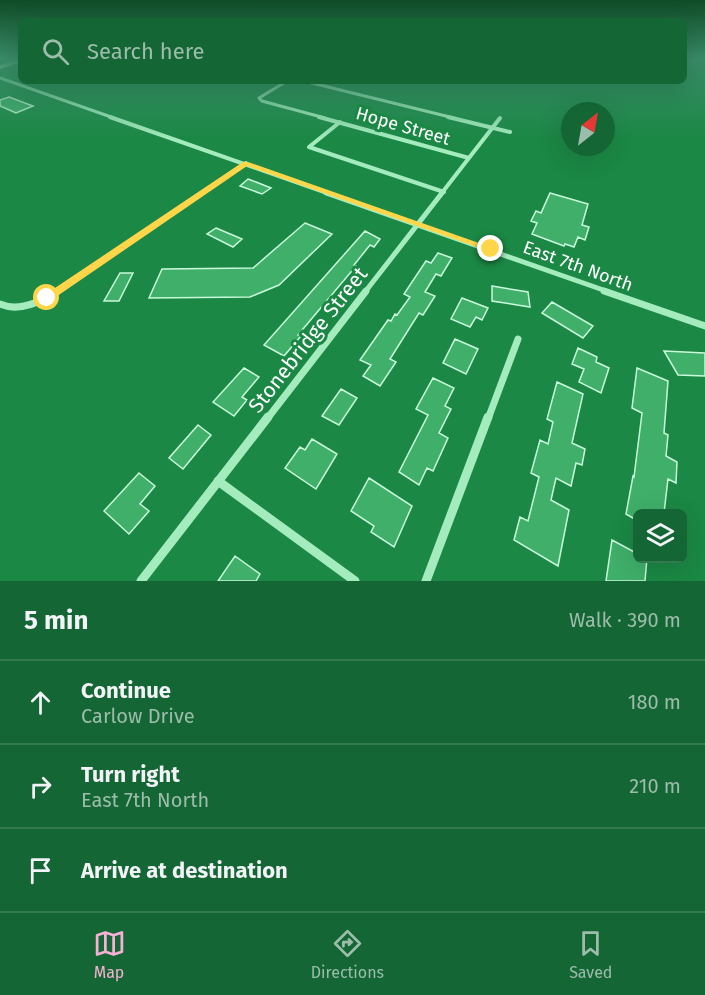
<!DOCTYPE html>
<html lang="en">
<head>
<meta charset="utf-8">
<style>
  :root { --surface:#146634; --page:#216e40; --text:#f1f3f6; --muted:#9dbdac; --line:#337a4f; --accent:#f6b1d4 }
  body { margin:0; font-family:"Fira Sans",sans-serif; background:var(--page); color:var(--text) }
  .controls { position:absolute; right:18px; bottom:18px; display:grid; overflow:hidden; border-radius:9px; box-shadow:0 6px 24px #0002 }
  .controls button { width:54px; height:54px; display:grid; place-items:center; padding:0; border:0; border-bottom:2px solid var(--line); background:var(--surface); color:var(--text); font:30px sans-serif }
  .compass { position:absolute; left:561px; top:102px; width:54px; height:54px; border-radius:50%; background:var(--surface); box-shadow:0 6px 24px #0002; rotate:31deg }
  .stop { position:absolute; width:18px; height:18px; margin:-14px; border:4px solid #ffd54a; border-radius:50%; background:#fff }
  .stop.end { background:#ffd54a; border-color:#fff; box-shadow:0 2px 6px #0008 }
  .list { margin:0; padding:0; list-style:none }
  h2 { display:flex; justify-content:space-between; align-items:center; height:78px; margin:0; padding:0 24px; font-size:26px }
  h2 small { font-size:20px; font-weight:400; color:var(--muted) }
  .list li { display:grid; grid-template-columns:39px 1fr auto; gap:18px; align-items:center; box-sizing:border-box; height:84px; padding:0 24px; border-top:2px solid var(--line) }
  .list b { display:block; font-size:22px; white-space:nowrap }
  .list p { margin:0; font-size:20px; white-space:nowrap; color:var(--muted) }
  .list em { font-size:20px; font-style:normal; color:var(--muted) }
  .icon { flex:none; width:33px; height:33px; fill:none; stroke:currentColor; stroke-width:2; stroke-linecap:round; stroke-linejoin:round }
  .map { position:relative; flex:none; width:705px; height:581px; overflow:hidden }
  .search { position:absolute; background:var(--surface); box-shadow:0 6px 24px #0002; left:18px; right:18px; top:18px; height:66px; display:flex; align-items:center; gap:15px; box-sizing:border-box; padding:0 21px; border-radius:9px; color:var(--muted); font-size:22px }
  .sheet { height:330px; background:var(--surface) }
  nav { display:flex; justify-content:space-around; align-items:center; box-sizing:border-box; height:84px; border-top:2px solid var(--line); background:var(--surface); font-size:16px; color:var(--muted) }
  nav a { display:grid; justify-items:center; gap:3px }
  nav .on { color:var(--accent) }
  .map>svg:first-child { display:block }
</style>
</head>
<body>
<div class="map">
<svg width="705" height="581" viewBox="0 0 705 581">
  <rect width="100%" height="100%" fill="#1b8845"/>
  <path fill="#3faf69" stroke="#c9f9db" stroke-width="1.5" d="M 9,97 L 33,106 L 16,113 L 0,106 L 0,100 Z
    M 248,179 L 256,182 L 271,188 L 262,194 L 240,186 Z
    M 550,193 L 588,204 L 582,225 L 589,227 L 585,240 L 578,237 L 574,247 L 565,244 L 564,246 L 532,234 L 537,223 L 531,221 L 536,211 L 541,213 Z
    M 305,223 L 332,234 L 279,285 L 250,297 L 149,298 L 162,269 L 253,268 Z
    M 216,228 L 242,239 L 233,247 L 207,234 Z
    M 365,231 L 380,239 L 374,247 L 370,245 L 354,265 L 356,266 L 298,335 L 301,336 L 284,356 L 264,345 Z
    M 438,253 L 452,258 L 441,276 L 436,274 L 425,292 L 435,296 L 423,315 L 419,313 L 390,359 L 396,362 L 380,386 L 363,376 L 371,365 L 360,360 L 388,320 L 391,321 L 395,314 L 397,315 L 410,297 L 404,294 L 426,261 L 431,263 Z
    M 120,273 L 133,273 L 119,301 L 104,301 Z
    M 492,286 L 528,292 L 530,307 L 492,301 Z
    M 462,298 L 488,308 L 482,320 L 476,317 L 470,327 L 451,319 Z
    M 552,302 L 593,326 L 583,338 L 542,313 Z
    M 455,339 L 478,349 L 466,374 L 443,363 Z
    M 578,348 L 597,357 L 596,362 L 609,368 L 601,393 L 579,382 L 584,369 L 572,364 Z
    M 664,351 L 705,353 L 705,376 L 678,375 Z
    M 244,368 L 259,377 L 242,397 L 247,400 L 234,416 L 213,402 Z
    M 637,368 L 668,381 L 664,433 L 668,435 L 666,456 L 677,462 L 676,483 L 668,479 L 664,513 L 638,513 L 638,521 L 626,514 L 633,476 L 634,477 L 642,413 L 632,408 Z
    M 433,378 L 454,388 L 445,406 L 451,409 L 439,433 L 448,438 L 433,471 L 427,468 L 419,485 L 399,472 L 428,415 L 416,409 Z
    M 557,382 L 583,394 L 572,443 L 585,449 L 582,465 L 576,463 L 571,486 L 556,478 L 551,500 L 569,510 L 558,566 L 514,540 L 520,517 L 528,521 L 539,477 L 531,473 L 540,440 L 548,444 L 553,422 L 547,419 Z
    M 341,389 L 357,398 L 339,425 L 322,416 Z
    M 198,425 L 211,435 L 183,469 L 169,458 Z
    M 312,439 L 337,454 L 316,489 L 285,468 L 300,447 L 305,450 Z
    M 139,473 L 155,486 L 140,504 L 149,511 L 129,534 L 104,511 Z
    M 369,478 L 412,506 L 394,547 L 371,532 L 374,526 L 351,511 Z
    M 612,540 L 638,554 L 638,558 L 647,558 L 645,581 L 606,581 Z
    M 235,556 L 260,574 L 256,581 L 218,581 Z"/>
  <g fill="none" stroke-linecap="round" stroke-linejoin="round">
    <path stroke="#a4ecbe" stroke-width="3" d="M 0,78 L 114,118
      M 287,81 L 259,98 L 262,101 L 325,118
      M 304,81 L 454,118"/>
    <path stroke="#a4ecbe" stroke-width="4" d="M 110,117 L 330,194
      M 319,117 L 469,158
      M 448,117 L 510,132
      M 340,122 L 309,147 L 444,192
      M 200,194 L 246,163
      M 441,194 L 500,118"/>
    <path stroke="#a4ecbe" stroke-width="5" d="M 326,193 L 609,292
      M 56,292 L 202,193
      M 365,292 L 442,193"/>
    <path stroke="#a4ecbe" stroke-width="7" d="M 604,291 L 705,326
      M 0,304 C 19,313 42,301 58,291
      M 267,419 L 366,291
      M 488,419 L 518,339"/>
    <path stroke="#a4ecbe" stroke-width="9" d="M 218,481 L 355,581
      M 141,581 L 268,417
      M 426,581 L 488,417"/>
    <path fill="#e9fff2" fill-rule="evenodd" d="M 21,59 L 21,62 L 0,69 L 0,65 Z"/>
  </g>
  <linearGradient id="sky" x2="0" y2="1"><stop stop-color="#0f4b26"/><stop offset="0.42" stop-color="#398b68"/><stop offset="1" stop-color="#398b68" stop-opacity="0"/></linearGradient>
  <rect width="705" height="140" fill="url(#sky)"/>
  <path fill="#ffd54a" d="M 243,162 L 248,162 L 496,249 L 488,251 L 247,166 L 50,301 L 43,301 L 43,296 Z"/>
  <g text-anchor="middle" stroke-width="6" stroke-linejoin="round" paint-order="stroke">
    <g font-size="18" fill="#fff" stroke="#1b8845">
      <text transform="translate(403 126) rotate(16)" y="6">Hope Street</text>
      <text transform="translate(578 266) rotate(20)" y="6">East 7th North</text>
    </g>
    <g font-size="21" fill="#fff" stroke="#1b8845">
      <text transform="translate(308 340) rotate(-52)" y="7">Stonebridge Street</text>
    </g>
  </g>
</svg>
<div class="controls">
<button><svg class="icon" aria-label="layers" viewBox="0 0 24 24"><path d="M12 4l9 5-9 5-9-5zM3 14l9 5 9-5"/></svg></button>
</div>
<svg class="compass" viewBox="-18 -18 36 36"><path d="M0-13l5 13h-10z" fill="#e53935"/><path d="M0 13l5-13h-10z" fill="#9dbdac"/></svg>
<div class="stop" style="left:47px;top:298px"></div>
<div class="stop end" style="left:491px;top:249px"></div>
<div class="search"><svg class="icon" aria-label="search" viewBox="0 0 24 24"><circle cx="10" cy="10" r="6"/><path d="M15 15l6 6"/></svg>Search here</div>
</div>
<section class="sheet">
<h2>5 min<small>Walk · 390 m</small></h2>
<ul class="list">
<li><svg class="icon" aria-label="ahead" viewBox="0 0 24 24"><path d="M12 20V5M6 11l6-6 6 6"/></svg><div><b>Continue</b><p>Carlow Drive</p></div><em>180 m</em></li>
<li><svg class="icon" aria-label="right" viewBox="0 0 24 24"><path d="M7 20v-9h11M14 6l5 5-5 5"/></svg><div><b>Turn right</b><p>East 7th North</p></div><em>210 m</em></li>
<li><svg class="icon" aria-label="arrive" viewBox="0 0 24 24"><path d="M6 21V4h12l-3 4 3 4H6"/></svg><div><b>Arrive at destination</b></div></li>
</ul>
</section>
<nav>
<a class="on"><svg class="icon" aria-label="map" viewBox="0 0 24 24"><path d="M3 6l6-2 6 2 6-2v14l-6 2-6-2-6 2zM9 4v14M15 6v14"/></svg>Map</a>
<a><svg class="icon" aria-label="directions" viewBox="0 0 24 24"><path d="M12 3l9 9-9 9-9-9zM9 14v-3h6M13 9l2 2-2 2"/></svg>Directions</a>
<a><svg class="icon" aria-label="saved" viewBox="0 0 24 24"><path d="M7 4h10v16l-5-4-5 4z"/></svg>Saved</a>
</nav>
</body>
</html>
